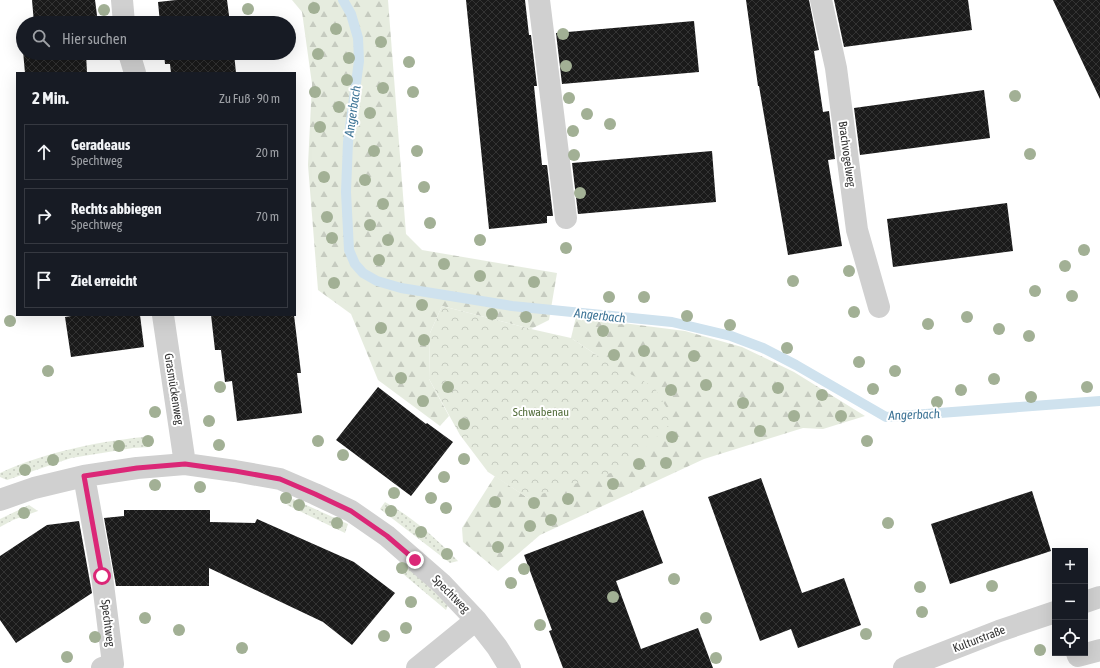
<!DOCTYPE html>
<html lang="de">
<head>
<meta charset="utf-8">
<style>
  :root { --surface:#171b24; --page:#20242c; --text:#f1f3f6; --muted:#9ea1a6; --line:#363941 }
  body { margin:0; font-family:"Asap Condensed",sans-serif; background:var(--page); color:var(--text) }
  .controls { position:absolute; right:12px; bottom:12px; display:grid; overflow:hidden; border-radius:0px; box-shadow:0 4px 16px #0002 }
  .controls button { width:36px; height:36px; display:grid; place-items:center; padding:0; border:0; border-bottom:1px solid var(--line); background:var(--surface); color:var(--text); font:20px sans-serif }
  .stop { position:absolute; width:12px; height:12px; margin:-9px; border:3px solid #db2777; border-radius:50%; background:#fff }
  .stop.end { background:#db2777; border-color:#fff; box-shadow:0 1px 4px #0008 }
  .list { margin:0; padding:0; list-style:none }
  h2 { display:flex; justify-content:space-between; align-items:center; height:52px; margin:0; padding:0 16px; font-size:17px }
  h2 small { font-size:13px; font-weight:400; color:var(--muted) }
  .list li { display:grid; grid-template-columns:26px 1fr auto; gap:12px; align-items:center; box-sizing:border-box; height:56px; margin:0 8px 8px; padding:0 8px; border:1px solid var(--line); border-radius:0px }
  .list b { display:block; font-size:15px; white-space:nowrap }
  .list p { margin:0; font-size:13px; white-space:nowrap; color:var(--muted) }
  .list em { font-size:13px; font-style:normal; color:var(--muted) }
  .icon { flex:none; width:22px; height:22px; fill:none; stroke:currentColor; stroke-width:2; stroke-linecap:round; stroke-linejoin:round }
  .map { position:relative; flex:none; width:1100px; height:668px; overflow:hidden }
  .search { position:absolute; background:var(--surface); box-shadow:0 4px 16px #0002; left:16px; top:16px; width:280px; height:44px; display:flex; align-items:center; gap:10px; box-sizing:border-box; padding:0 14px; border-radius:22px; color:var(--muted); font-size:15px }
  .panel { position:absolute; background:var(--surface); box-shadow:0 4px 16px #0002; left:16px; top:72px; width:280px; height:244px; border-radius:0px }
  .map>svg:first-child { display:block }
</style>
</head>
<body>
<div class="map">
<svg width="1100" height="668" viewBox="0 0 1100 668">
  <defs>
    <pattern id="grass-dots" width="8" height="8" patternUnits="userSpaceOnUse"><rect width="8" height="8" fill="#e6ecdf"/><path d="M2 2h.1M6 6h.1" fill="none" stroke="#c6cbc0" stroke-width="1.8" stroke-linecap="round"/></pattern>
    <pattern id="forest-firs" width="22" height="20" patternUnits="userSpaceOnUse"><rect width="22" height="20" fill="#e6ecdf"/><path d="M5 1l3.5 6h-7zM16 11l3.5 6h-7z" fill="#c6cbc0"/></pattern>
    <pattern id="park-crowns" width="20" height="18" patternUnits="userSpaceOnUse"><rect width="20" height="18" fill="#e6ecdf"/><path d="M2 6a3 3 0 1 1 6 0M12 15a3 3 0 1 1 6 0" fill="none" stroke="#c6cbc0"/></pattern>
    <pattern id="building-cross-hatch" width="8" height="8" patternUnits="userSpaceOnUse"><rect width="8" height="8" fill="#1a1a1a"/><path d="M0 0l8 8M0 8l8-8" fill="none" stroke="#333"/></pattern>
  </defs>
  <rect width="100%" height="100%" fill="#fff"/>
  <path fill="url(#grass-dots)" d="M 153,436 L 150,447 L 133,448 L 71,458 L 7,480 L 0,477 L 0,473 C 47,451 101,441 153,436 Z
    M 293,499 L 348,524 L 345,533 L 287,505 Z
    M 385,502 C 412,517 436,538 458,561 L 450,563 L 380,509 Z
    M 29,505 L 38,511 L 13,520 L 0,527 L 0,519 Z
    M 406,566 L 449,603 L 446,610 L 396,568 Z"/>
  <path fill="url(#forest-firs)" d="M 292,0 L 388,0 L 406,234 L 422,250 L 557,273 L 549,320 L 531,329 L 442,306 L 430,333 L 429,379 L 449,416 L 440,426 L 378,380 L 351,314 L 318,290 L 308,165 L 312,84 L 302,12 Z
    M 576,317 L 685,331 L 742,347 L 794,372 L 865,416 L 823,429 L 803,428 L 704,459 L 540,535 L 498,571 L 463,542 L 462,528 L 495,476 L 528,498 L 598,356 L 571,338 Z"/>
  <path fill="url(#park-crowns)" d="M 442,306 L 531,329 L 571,338 L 598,356 L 654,387 L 674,420 L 624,469 L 528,498 L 488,472 L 460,435 L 429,379 L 430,333 Z"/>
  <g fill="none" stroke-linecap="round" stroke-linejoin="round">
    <path stroke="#cfe2ee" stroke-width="10" d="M 343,0 L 351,14 L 358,38 L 359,61 L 348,142 L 346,192 L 349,250 L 355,264 L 363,273 L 377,281 L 401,288 L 512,306 L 672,322 L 731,336 L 763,348 L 796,365 L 886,417 L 1100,401"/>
  </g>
  <path fill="url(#building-cross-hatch)" d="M 32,0 L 95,0 L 98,23 L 34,23 Z
    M 176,0 L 227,0 L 230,23 L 160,23 L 158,2 Z
    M 466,0 L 525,0 L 529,35 L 531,35 L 537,86 L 534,86 L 542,165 L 547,165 L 553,216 L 547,216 L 547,223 L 489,229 Z
    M 746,0 L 809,0 L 819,50 L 814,51 L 823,112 L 829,111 L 835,159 L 828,160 L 842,246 L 788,255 L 759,86 L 758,86 Z
    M 834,0 L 968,0 L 972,30 L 844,47 Z
    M 1053,0 L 1100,0 L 1100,99 Z
    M 694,21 L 699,72 L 562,84 L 556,33 Z
    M 21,29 L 23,29 L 23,53 L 86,53 L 87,73 L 25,73 Z
    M 164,53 L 234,53 L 236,73 L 171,73 L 170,64 L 165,64 Z
    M 984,90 L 990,138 L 860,155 L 854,108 Z
    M 712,151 L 716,202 L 578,214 L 572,163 Z
    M 1007,203 L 1013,251 L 893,267 L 887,219 Z
    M 78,315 L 140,315 L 144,347 L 71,357 L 65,317 Z
    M 211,315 L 294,315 L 301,373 L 297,373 L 302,413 L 237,421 L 232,381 L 225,382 L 221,350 L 215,350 Z
    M 378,387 L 426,424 L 427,423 L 453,442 L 411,496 L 336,440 Z
    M 761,478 L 802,593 L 844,578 L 861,625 L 798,648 L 791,629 L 760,641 L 708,497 Z
    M 1032,491 L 1051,551 L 950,584 L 931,524 Z
    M 124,510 L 210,510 L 210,522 L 255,523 L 257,519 L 354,562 L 395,593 L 352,645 L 323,622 L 209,568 L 209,586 L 116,586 L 104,518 L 124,516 Z
    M 643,510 L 663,563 L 616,581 L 641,649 L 698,628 L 713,668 L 563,668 L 549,631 L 552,630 L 524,555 Z
    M 79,521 L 92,593 L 16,643 L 0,620 L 0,556 L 47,525 Z"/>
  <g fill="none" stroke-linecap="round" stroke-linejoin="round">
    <path stroke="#d0d0d0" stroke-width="22" d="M 122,0 L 124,23
      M 539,0 L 566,218
      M 821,0 L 836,68 L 857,230 L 879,307
      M 129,53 L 135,73
      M 163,315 L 185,464
      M 84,476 L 102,576 L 113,664 L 102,668
      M 0,500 L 34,488 L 84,476 L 137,468 L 185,464 L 235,471 L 280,479 L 315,494 L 351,511 L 387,536 L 442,584 L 476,620 L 497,647 L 510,668
      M 1085,602 L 1100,597
      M 1077,653 L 1078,656 L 1100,650
      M 417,668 L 476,620
      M 904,668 L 999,631 L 1055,612"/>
  </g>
  <g fill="#a2b095">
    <circle cx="314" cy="8" r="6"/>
    <circle cx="248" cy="9" r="6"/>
    <circle cx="104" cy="10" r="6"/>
    <circle cx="336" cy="29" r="6"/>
    <circle cx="563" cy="34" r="6"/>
    <circle cx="381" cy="42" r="6"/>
    <circle cx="318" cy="54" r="6"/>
    <circle cx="349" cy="58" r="6"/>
    <circle cx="409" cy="62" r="6"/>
    <circle cx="566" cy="66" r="6"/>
    <circle cx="347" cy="80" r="6"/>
    <circle cx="383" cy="88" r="6"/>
    <circle cx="315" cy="92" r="6"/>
    <circle cx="413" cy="92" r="6"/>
    <circle cx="1015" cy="96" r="6"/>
    <circle cx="569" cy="98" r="6"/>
    <circle cx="339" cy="107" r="6"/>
    <circle cx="370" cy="113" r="6"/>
    <circle cx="587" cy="114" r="6"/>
    <circle cx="610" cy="124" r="6"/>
    <circle cx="320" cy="127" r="6"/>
    <circle cx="573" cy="131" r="6"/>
    <circle cx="374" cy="151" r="6"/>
    <circle cx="417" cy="151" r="6"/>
    <circle cx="1030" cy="154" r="6"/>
    <circle cx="574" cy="155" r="6"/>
    <circle cx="324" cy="177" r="6"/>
    <circle cx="365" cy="180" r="6"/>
    <circle cx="424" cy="187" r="6"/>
    <circle cx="580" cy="193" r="6"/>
    <circle cx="383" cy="204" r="6"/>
    <circle cx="327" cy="217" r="6"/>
    <circle cx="430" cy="223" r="6"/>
    <circle cx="370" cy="225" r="6"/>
    <circle cx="332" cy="238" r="6"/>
    <circle cx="388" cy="240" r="6"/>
    <circle cx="480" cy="240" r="6"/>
    <circle cx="566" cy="248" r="6"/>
    <circle cx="1084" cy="250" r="6"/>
    <circle cx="379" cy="260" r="6"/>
    <circle cx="444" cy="264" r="6"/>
    <circle cx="1065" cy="266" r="6"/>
    <circle cx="849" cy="271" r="6"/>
    <circle cx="480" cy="276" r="6"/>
    <circle cx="793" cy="281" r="6"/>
    <circle cx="534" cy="282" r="6"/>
    <circle cx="334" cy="283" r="6"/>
    <circle cx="1035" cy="291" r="6"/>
    <circle cx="1072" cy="296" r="6"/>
    <circle cx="609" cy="297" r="6"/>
    <circle cx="644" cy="297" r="6"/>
    <circle cx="422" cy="305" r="6"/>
    <circle cx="854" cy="312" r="6"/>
    <circle cx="492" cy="314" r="6"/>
    <circle cx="687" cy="316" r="6"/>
    <circle cx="526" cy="317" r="6"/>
    <circle cx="967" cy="317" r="6"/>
    <circle cx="10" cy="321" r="6"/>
    <circle cx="928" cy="324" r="6"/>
    <circle cx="730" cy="325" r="6"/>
    <circle cx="381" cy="328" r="6"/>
    <circle cx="999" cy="329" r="6"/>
    <circle cx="603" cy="331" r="6"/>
    <circle cx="1029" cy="336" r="6"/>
    <circle cx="424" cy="340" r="6"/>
    <circle cx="787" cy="348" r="6"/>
    <circle cx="644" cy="351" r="6"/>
    <circle cx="614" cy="355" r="6"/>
    <circle cx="694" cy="356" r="6"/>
    <circle cx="859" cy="362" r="6"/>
    <circle cx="48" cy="371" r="6"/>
    <circle cx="895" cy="371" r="6"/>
    <circle cx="401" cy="378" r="6"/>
    <circle cx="994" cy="379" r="6"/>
    <circle cx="706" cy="385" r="6"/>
    <circle cx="220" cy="387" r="6"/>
    <circle cx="448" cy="387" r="6"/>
    <circle cx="1087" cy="387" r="6"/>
    <circle cx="778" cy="388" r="6"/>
    <circle cx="873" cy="389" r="6"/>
    <circle cx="671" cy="390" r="6"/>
    <circle cx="961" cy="390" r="6"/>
    <circle cx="822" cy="395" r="6"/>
    <circle cx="1031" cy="397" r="6"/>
    <circle cx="423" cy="401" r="6"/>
    <circle cx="937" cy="402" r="6"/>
    <circle cx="743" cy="403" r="6"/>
    <circle cx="155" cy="412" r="6"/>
    <circle cx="794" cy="416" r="6"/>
    <circle cx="841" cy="416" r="6"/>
    <circle cx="209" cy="421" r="6"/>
    <circle cx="464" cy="424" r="6"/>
    <circle cx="760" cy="431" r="6"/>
    <circle cx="672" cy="437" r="6"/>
    <circle cx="148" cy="441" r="6"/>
    <circle cx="318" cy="441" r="6"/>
    <circle cx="867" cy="441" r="6"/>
    <circle cx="219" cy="445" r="6"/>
    <circle cx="119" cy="446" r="6"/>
    <circle cx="343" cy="455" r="6"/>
    <circle cx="464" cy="459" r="6"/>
    <circle cx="53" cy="460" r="6"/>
    <circle cx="666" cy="463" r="6"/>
    <circle cx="639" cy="464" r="6"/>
    <circle cx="25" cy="470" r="6"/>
    <circle cx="444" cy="477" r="6"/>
    <circle cx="613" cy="484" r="6"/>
    <circle cx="155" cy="485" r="6"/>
    <circle cx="200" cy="487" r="6"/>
    <circle cx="394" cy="493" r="6"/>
    <circle cx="286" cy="498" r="6"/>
    <circle cx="431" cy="498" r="6"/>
    <circle cx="568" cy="499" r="6"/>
    <circle cx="495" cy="502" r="6"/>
    <circle cx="534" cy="503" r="6"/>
    <circle cx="299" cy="505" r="6"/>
    <circle cx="446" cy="508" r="6"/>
    <circle cx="391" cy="511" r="6"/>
    <circle cx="24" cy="513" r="6"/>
    <circle cx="551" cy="520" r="6"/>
    <circle cx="337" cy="523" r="6"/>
    <circle cx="888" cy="523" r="6"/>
    <circle cx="530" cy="526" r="6"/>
    <circle cx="421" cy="532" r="6"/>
    <circle cx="498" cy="547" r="6"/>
    <circle cx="447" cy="554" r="6"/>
    <circle cx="402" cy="568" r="6"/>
    <circle cx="524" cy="569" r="6"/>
    <circle cx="674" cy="579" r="6"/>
    <circle cx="511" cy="583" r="6"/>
    <circle cx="992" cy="586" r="6"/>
    <circle cx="920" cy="587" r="6"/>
    <circle cx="613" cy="597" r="6"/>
    <circle cx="411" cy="602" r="6"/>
    <circle cx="922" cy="612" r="6"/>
    <circle cx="145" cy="618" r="6"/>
    <circle cx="706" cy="618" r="6"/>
    <circle cx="540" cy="625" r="6"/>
    <circle cx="406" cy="628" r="6"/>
    <circle cx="179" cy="630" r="6"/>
    <circle cx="866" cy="634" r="6"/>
    <circle cx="384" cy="636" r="6"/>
    <circle cx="95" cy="637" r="6"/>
    <circle cx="242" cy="648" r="6"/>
    <circle cx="1040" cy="650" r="6"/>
    <circle cx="67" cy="657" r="6"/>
    <circle cx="716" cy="658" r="6"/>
  </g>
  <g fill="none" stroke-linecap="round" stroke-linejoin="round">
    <path stroke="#db2777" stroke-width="5" d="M 102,576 L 84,476 L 137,468 L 185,464 L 235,471 L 280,479 L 315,494 L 351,511 L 387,536 L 415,560"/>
  </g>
  <g text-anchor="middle" stroke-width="4" stroke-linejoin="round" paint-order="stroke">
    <g font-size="12" fill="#333" stroke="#fff">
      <text transform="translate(847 154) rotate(82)" y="4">Brachvogelweg</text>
      <text transform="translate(174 389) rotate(81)" y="4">Grasmückenweg</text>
      <text transform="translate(451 594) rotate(45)" y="4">Spechtweg</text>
      <text transform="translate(108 623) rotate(83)" y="4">Spechtweg</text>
      <text transform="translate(979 639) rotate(-21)" y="4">Kulturstraße</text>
    </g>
    <g font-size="12" fill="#56703f" stroke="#fff">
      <text x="541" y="416">Schwabenau</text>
    </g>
    <g font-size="13" font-style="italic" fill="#3f7597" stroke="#fff">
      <text transform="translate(352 111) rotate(-82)" y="5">Angerbach</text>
      <text transform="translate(600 315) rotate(6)" y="5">Angerbach</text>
      <text transform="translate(914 414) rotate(-2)" y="5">Angerbach</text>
    </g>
  </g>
</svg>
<div class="controls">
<button>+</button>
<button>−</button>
<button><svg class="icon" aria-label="locate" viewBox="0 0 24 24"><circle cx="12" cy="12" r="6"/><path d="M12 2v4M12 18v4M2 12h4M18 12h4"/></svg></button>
</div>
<div class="stop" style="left:102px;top:576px"></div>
<div class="stop end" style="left:415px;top:560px"></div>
<div class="search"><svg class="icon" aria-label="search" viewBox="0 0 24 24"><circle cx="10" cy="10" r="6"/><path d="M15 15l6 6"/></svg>Hier suchen</div>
<section class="panel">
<h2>2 Min.<small>Zu Fuß · 90 m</small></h2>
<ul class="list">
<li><svg class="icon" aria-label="ahead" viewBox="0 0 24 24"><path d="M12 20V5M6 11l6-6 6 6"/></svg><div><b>Geradeaus</b><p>Spechtweg</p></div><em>20 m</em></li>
<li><svg class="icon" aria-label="right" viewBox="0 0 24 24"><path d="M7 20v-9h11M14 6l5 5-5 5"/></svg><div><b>Rechts abbiegen</b><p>Spechtweg</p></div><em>70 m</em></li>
<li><svg class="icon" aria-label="arrive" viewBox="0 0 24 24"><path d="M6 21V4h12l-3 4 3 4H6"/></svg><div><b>Ziel erreicht</b></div></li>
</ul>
</section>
</div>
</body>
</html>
